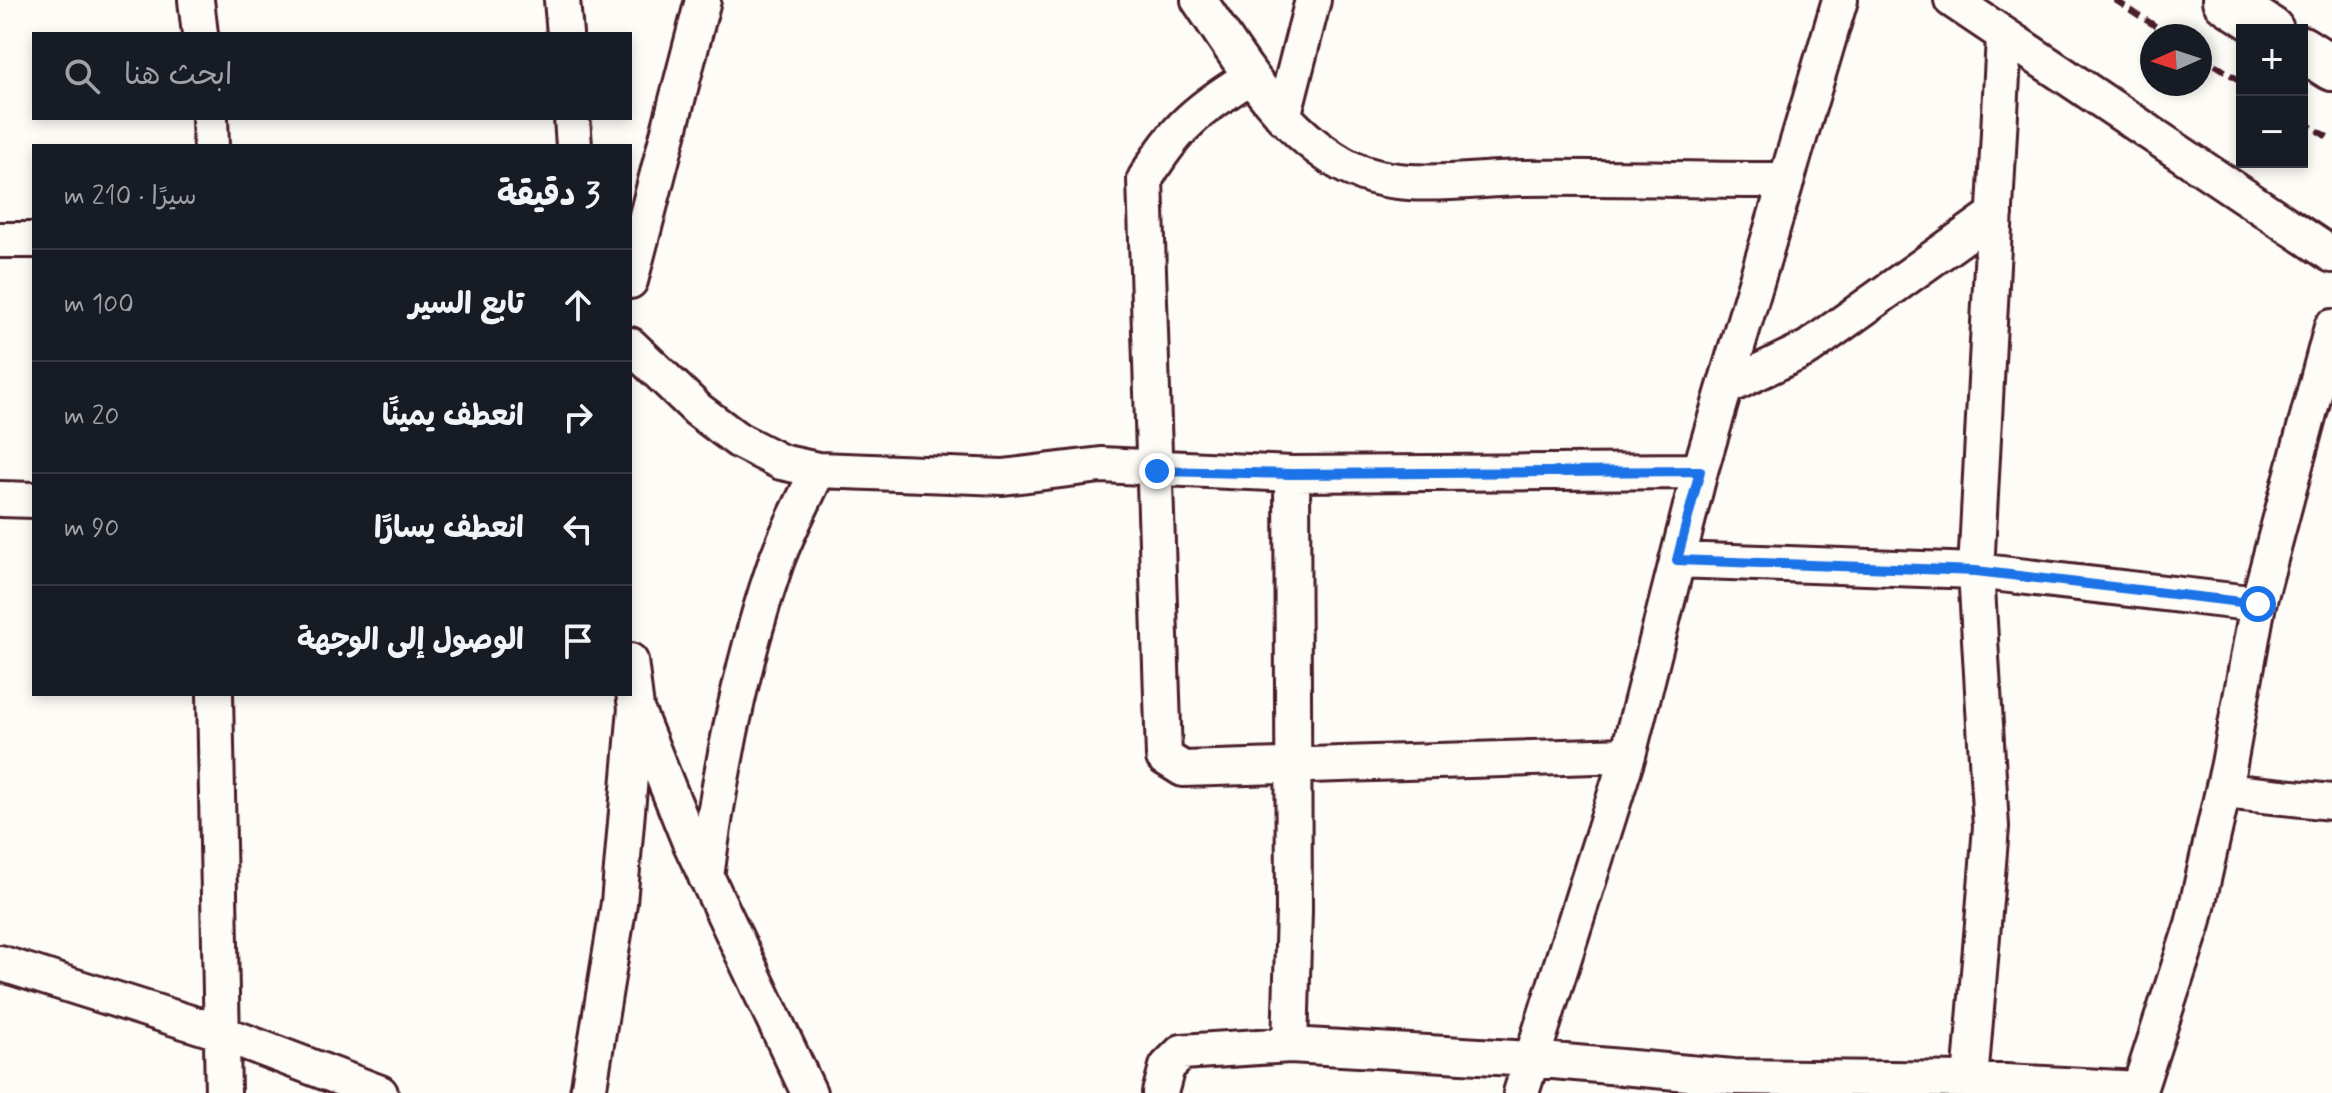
<!DOCTYPE html>
<html lang="ar">
<head>
<meta charset="utf-8">
<style>
  :root { --surface:#171b24; --page:#20242c; --text:#f1f3f6; --muted:#9ea1a6; --line:#363941 }
  body { margin:0; font-family:Mynerve,"Playpen Sans Arabic",sans-serif; background:var(--page); color:var(--text); direction:rtl }
  .controls { position:absolute; right:24px; top:24px; display:grid; overflow:hidden; border-radius:0px; box-shadow:0 4px 12px #0003 }
  .controls button { width:72px; height:72px; display:grid; place-items:center; padding:0; border:0; border-bottom:2px solid var(--line); background:var(--surface); color:var(--text); font:40px sans-serif }
  .compass { position:absolute; left:2140px; top:24px; width:72px; height:72px; border-radius:50%; background:var(--surface); box-shadow:0 4px 12px #0003; rotate:267deg }
  .stop { position:absolute; width:24px; height:24px; margin:-18px; border:6px solid #1a73e8; border-radius:50%; background:#fff }
  .stop.end { background:#1a73e8; border-color:#fff; box-shadow:0 2px 8px #0008 }
  .list { margin:0; padding:0; list-style:none }
  h2 { display:flex; justify-content:space-between; align-items:center; height:104px; margin:0; padding:0 32px; font-size:34px }
  h2 small { font-size:26px; font-weight:400; color:var(--muted) }
  .list li { display:grid; grid-template-columns:52px 1fr auto; gap:24px; align-items:center; box-sizing:border-box; height:112px; padding:0 32px; border-top:2px solid var(--line) }
  .list b { display:block; font-size:30px; white-space:nowrap }
  .list em { font-size:26px; font-style:normal; color:var(--muted) }
  .icon { flex:none; width:44px; height:44px; fill:none; stroke:currentColor; stroke-width:2; stroke-linecap:round; stroke-linejoin:round }
  .map { position:relative; flex:none; width:2332px; height:1093px; overflow:hidden; direction:ltr }
  .search { position:absolute; background:var(--surface); box-shadow:0 4px 12px #0003; left:32px; top:32px; width:600px; height:88px; display:flex; align-items:center; gap:20px; box-sizing:border-box; padding:0 28px; border-radius:0px; color:var(--muted); font-size:30px }
  .panel { position:absolute; background:var(--surface); box-shadow:0 4px 12px #0003; left:32px; top:144px; width:600px; height:552px; border-radius:0px; direction:rtl }
  .map>svg:first-child { display:block }
</style>
</head>
<body>
<div class="map">
<svg width="2332" height="1093" viewBox="0 0 2332 1093">
  <rect width="100%" height="100%" fill="#fdfcf7"/>
  <filter id="ink" filterUnits="userSpaceOnUse"><feTurbulence type="fractalNoise" baseFrequency=".0125" numOctaves="2"/><feDisplacementMap in="SourceGraphic" scale="16" xChannelSelector="R" yChannelSelector="G"/><feConvolveMatrix kernelMatrix="1 2 1 2 8 2 1 2 1" color-interpolation-filters="sRGB"/></filter>
  <g filter="url(#ink)">
    <g fill="none" stroke-linecap="round" stroke-linejoin="round">
      <defs>
        <path id="minor" d="M 196,0 L 200,34
          M 562,0 L 565,34
          M 1199,0 C 1239,59 1278,127 1342,164 C 1395,194 1464,179 1522,178 C 1609,177 1697,180 1784,180
          M 1952,0 L 2332,255
          M 1251,76 C 1198,110 1177,125 1145,179 L 1164,757 L 1183,769 L 1628,755
          M 1283,117 L 1313,0
          M 210,118 L 211,146
          M 572,118 L 574,146
          M 0,240 L 34,240
          M 630,281 L 703,0
          M 630,345 L 698,410 L 738,440 L 781,462 L 818,470 L 1003,477 L 1101,465 L 1292,474 L 1700,471
          M 1725,388 L 1808,348 L 1995,214
          M 0,499 L 34,500
          M 1677,560 L 1976,571 L 2258,604
          M 215,694 L 223,1093
          M 639,716 L 689,840 L 809,1093
          M 2223,791 L 2332,802
          M 706,877 C 720,770 740,667 775,565 C 786,533 804,501 818,470
          M 0,963 L 219,1032 L 380,1093
          M 1290,1045 L 1294,911 L 1292,474
          M 588,1093 L 619,903 L 636,708 L 630,661
          M 1160,1093 L 1167,1067 L 1182,1052 L 1290,1045 L 1531,1059 L 1733,1077 L 1969,1080 L 2139,1089
          M 1521,1093 L 1628,755 L 1700,471 L 1840,0
          M 1969,1093 L 1991,827 L 1976,571 L 2004,37
          M 2138,1093 L 2193,924 L 2229,764 L 2258,604 L 2332,327"/>
        <path id="tertiary" d="M 2225,0 L 2271,30
          M 2302,49 L 2332,68"/>
      </defs>
      <use href="#minor" stroke="#4a1f2b" stroke-width="40"/>
      <use href="#tertiary" stroke="#4a1f2b" stroke-width="50"/>
      <use href="#minor" stroke="#fdfcf7" stroke-width="34"/>
      <use href="#tertiary" stroke="#fdfcf7" stroke-width="44"/>
      <path stroke="#4a1f2b" stroke-width="6" stroke-dasharray="12 6" stroke-linecap="butt" d="M 2115,0 L 2171,36
        M 2200,55 L 2242,82
        M 2302,121 L 2332,140"/>
    </g>
  </g>
  <g fill="none" stroke-linecap="round" stroke-linejoin="round" filter="url(#ink)">
    <path stroke="#1a73e8" stroke-width="10" d="M 1157,471 L 1292,474 L 1700,471 L 1677,560 L 1976,571 L 2258,604"/>
  </g>
</svg>
<div class="controls">
<button>+</button>
<button>−</button>
</div>
<svg class="compass" viewBox="-18 -18 36 36"><path d="M0-13l5 13h-10z" fill="#e53935"/><path d="M0 13l5-13h-10z" fill="#9ea1a6"/></svg>
<div class="stop" style="left:2258px;top:604px"></div>
<div class="stop end" style="left:1157px;top:471px"></div>
<div class="search"><svg class="icon" aria-label="search" viewBox="0 0 24 24"><circle cx="10" cy="10" r="6"/><path d="M15 15l6 6"/></svg>ابحث هنا</div>
<section class="panel">
<h2>3 دقيقة<small>سيرًا · 210 m</small></h2>
<ul class="list">
<li><svg class="icon" aria-label="ahead" viewBox="0 0 24 24"><path d="M12 20V5M6 11l6-6 6 6"/></svg><div><b>تابع السير</b></div><em>100 m</em></li>
<li><svg class="icon" aria-label="right" viewBox="0 0 24 24"><path d="M7 20v-9h11M14 6l5 5-5 5"/></svg><div><b>انعطف يمينًا</b></div><em>20 m</em></li>
<li><svg class="icon" aria-label="left" viewBox="0 0 24 24"><path d="M17 20v-9H6M10 6l-5 5 5 5"/></svg><div><b>انعطف يسارًا</b></div><em>90 m</em></li>
<li><svg class="icon" aria-label="arrive" viewBox="0 0 24 24"><path d="M6 21V4h12l-3 4 3 4H6"/></svg><div><b>الوصول إلى الوجهة</b></div></li>
</ul>
</section>
</div>
</body>
</html>
